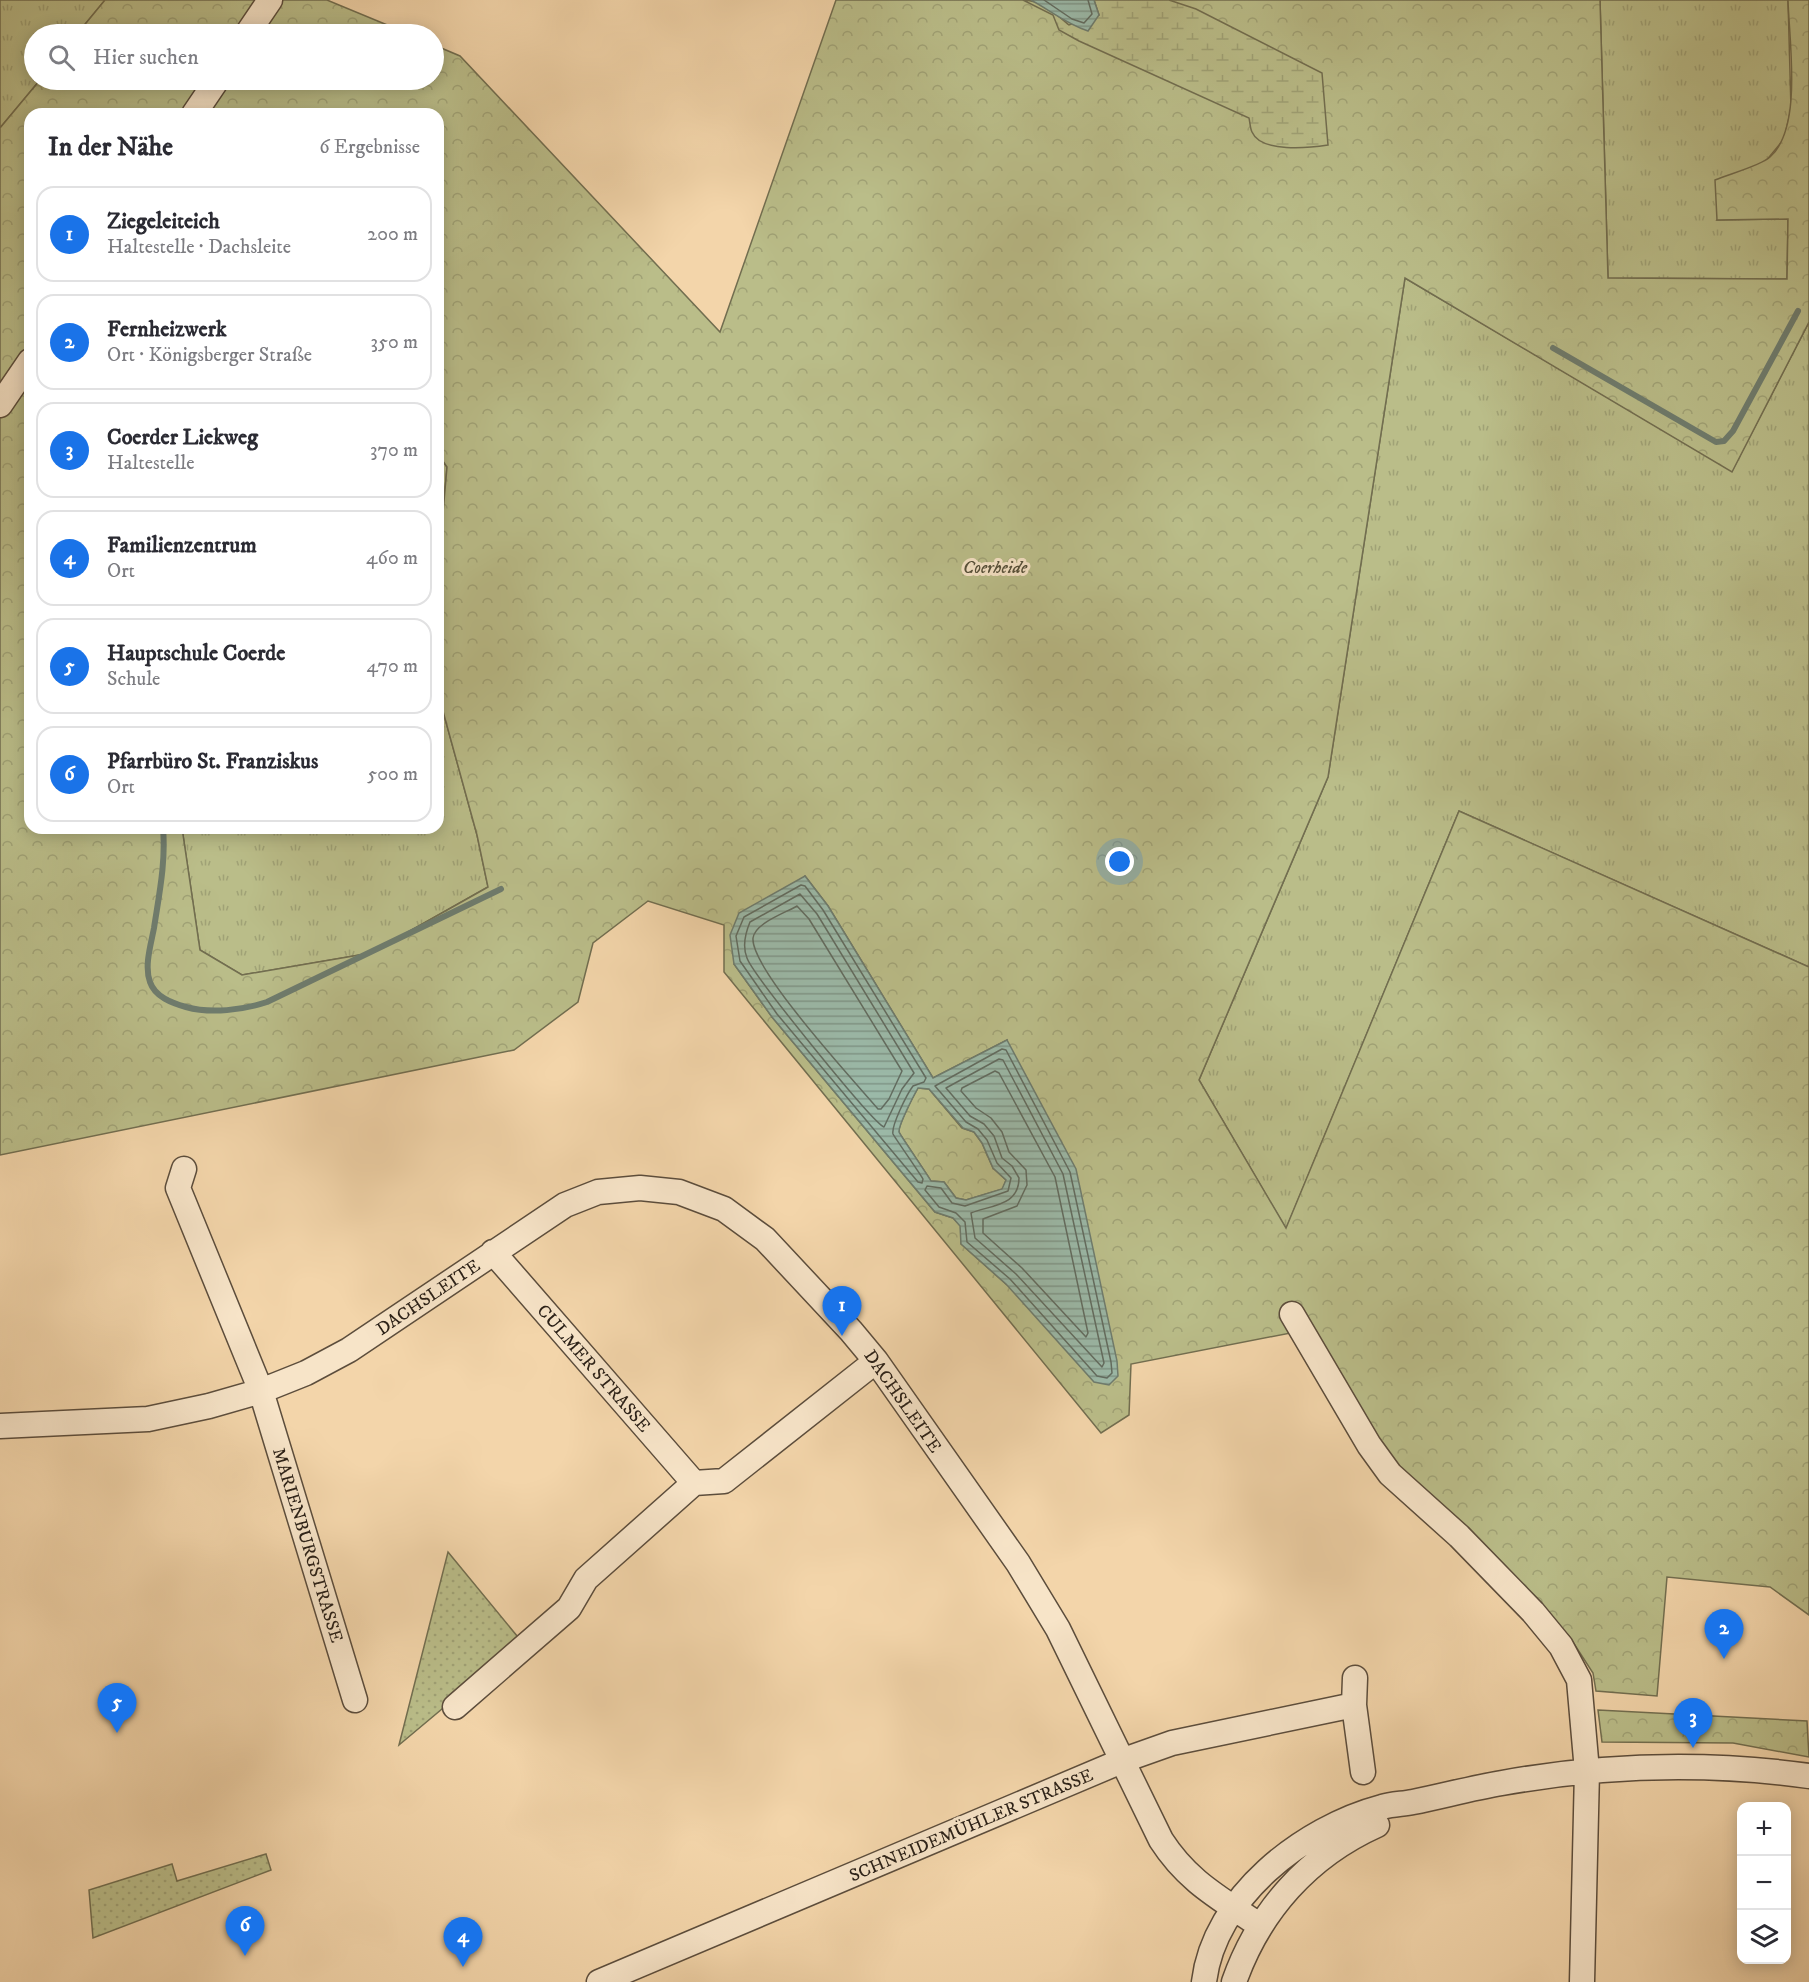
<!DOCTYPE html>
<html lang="de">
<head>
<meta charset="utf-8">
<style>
  :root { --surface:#fff; --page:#f2f2f3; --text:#2b2b33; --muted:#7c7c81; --line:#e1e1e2; --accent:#1a73e8 }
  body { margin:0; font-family:"IM FELL DW Pica",serif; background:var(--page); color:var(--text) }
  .controls { position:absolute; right:18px; bottom:18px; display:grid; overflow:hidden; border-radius:12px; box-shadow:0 3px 15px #0003 }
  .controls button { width:54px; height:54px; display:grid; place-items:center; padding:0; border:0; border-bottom:2px solid var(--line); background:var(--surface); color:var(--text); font:30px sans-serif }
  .you { position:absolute; left:1120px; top:862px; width:21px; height:21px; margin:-15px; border:4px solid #fff; border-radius:50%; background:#1a73e8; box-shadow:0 0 0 9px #1a73e833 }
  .badge { display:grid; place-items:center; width:39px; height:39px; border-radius:50%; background:var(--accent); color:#fff; font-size:20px; font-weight:700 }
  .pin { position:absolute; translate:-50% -50px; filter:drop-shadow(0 2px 3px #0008) }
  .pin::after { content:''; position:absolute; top:32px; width:21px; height:18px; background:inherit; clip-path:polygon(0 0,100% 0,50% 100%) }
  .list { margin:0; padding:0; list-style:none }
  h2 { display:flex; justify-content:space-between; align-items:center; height:78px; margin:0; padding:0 24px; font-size:26px }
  h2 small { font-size:20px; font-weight:400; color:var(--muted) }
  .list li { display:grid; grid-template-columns:39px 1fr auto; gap:18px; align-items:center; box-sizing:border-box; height:96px; margin:0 12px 12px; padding:0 12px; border:2px solid var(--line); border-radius:18px }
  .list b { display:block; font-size:22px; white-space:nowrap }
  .list p { margin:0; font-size:20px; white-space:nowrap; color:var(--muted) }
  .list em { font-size:20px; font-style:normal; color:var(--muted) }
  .icon { flex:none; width:33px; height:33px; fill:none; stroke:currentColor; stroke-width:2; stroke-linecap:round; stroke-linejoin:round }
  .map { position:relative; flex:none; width:1809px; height:1982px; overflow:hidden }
  .search { position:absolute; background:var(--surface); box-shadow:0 3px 15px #0003; left:24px; top:24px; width:420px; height:66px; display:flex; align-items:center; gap:15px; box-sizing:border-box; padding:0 21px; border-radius:33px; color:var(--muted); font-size:22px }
  .panel { position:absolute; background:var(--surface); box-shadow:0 3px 15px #0003; left:24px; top:108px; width:420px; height:726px; border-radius:18px }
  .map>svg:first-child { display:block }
</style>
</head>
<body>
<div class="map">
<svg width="1809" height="1982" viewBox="0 0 1809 1982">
  <defs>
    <pattern id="grass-tufts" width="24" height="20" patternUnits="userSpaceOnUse" patternTransform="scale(1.5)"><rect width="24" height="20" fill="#babd89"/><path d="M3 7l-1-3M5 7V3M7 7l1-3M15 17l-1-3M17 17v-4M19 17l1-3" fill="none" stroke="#a0a276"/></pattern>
    <pattern id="forest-crowns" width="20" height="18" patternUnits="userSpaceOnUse" patternTransform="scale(1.5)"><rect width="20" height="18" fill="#babd89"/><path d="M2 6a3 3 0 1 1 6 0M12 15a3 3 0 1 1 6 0" fill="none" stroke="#a0a276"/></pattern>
    <pattern id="wetland-marsh" width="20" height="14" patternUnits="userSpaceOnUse" patternTransform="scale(1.5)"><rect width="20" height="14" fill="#babd89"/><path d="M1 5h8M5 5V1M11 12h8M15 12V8" fill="none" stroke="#a0a276"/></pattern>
    <pattern id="park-dots" width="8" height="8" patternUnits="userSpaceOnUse" patternTransform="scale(1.5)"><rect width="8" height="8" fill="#babd89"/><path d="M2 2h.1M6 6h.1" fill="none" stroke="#a0a276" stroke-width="1.8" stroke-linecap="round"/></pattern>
    <pattern id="water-rules" width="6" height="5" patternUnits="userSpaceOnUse" patternTransform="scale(1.5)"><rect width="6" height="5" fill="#9bb9a8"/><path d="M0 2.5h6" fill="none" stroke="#7f9688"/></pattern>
  </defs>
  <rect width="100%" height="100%" fill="#f3d5aa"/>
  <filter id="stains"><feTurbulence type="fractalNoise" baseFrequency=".00333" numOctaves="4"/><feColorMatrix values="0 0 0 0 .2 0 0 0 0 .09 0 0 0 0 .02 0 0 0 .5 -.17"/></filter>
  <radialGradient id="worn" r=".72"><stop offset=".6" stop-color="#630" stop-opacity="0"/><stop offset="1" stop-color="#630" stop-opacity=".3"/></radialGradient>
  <path fill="url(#grass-tufts)" stroke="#726e50" stroke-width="1.5" d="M 0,0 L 105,0 L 77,34 L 34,34 L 34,80 L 40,80 L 0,128 Z
    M 1600,0 L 1788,0 L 1791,109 L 1784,139 L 1717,220 L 1788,219 L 1787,279 L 1608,278 Z
    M 1405,278 L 1732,471 L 1809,322 L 1809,967 L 1459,811 L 1286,1229 L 1199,1080 L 1328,777 Z
    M 438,454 L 447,467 L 438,569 Z
    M 438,693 L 477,835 L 488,887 L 371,953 L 242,975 L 200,950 L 182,828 L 438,828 Z"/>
  <path fill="url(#forest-crowns)" stroke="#726e50" stroke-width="1.5" fill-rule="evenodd" d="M 105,0 L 327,0 L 409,34 L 77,34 Z
    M 836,0 L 1600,0 L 1608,278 L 1787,279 L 1788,219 L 1717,220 L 1715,180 C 1729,174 1760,166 1770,157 C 1803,128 1789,41 1788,0 L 1809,0 L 1809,322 L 1732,472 L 1405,278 L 1328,777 L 1199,1080 L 1286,1228 L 1459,811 L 1809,967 L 1809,1615 L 1770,1587 L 1667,1577 L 1657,1696 L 1596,1691 L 1593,1673 L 1569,1636 L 1400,1467 L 1377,1438 L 1311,1329 L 1131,1364 L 1129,1415 L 1101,1433 L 724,972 L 724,925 L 648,901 L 593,943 L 578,1002 L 514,1050 L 0,1155 L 0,128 L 40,80 L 434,80 L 434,45 L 460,56 L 720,332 ZM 30,114 L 438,114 L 438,454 L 447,467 L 438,569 L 438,693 L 477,835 L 488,887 L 371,953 L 242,975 L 200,950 L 182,828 L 30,828 ZM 805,876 L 828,906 L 933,1078 L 1007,1040 L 1006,1284 L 961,1244 L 961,1226 L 953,1218 L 935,1212 L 772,1017 L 734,964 Z
    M 918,1088 L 929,1089 L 962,1128 L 974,1132 L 982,1143 L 993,1168 L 1006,1180 L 1003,1189 L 966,1200 L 956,1198 L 944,1182 L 931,1181 C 927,1174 900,1135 899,1132 C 898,1125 914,1095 918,1088 Z
    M 1598,1710 L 1807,1721 L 1809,1757 L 1733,1743 L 1602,1742 Z"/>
  <path fill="url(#wetland-marsh)" stroke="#726e50" stroke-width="1.5" d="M 1023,0 C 1041,0 1056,14 1069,25 L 1099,15 L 1094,0 L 1169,0 L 1196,9 L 1322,73 L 1328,145 C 1309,148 1261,153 1252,132 C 1250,128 1250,122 1249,118 L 1079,41 L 1059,30 L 1053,15 Z"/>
  <path fill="url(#park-dots)" stroke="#726e50" stroke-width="1.5" d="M 448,1552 L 522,1642 L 399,1745 Z
    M 266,1854 L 271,1870 L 93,1938 L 89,1890 L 172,1864 L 177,1881 Z"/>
  <path fill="url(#water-rules)" stroke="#6e7c6e" stroke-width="1.5" fill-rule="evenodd" d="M 1031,0 L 1094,0 L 1099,15 L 1088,31 C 1067,24 1051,11 1031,0 Z
    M 805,876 L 828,906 L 933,1078 L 1007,1040 L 1076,1169 L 1117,1361 L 1118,1376 L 1109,1385 L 1094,1382 L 1006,1284 L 961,1244 L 960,1226 L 953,1218 L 935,1212 L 772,1017 L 734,964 L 730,935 L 739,913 ZM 918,1088 L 929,1089 L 963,1128 L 974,1132 L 982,1143 L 993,1168 L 1006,1180 L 1002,1189 L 966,1200 L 956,1198 L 944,1182 L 931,1181 C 927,1174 900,1135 899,1132 C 898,1126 914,1095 918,1088 Z"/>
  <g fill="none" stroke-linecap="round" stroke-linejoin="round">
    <path stroke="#626c60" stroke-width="1.5" d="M 1044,0 L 1072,19 L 1084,23 L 1092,14 L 1088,0
      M 801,885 L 805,886 L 823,910 L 926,1078 L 924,1082 L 913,1086 C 907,1094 891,1126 893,1134 C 895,1138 919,1172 923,1179 L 922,1183 L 918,1182 L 777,1014 L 740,961 L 736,936 L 744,917 Z
      M 800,894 L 817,914 L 914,1073 L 902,1089 L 884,1127 C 872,1122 753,975 747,958 C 742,946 745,934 750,922 Z
      M 797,906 L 809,919 L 902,1071 L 889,1099 L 881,1109 L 878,1109 C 854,1081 750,968 753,938 C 755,923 785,913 797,906 Z
      M 1002,1049 L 1006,1050 L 1070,1172 L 1111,1362 L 1112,1373 L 1107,1378 L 1097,1376 L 1010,1279 L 967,1242 L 965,1222 L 956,1213 L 939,1207 L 925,1190 L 927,1186 L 941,1188 L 952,1203 L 965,1206 L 1008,1191 L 1011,1178 L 997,1163 L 987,1140 L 978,1129 L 966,1122 L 935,1086 Z
      M 999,1059 L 1003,1060 L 1063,1174 L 1104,1363 L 1102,1367 L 1016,1274 L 975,1238 L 971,1213 C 991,1205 1019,1206 1019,1178 L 1012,1166 L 1002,1158 L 994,1136 L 984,1124 L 970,1116 L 946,1088 Z
      M 995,1071 L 999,1073 L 1055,1177 L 1088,1333 L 1086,1337 L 1022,1268 L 983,1233 L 983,1219 L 1017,1206 L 1027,1185 L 1026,1170 L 1009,1152 L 1002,1132 L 991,1118 L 976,1108 L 961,1091 L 962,1088 Z"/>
    <path stroke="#6e7c6e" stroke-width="6" d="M 1553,348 L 1716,442 L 1724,441 L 1733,431 L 1798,311
      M 163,828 C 166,862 159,895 154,928 C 151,944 144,966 150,982 C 155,997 172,1003 186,1007 C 211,1014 243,1010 267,1002 L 501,889"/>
    <defs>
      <path id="minor" d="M 247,34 L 270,0
        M 194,114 L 217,80
        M 0,405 L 30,361
        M 184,1169 L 178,1188 L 261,1391 L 355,1700
        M 493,1252 L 694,1483 L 724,1481 L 876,1361
        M 1292,1314 L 1369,1445 L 1390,1474 L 1459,1536 L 1533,1612 L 1561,1646 L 1579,1680 L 1587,1771 L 1582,1982
        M 0,1426 L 148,1419 L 209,1406 L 261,1391 L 306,1373 L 349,1350 L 565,1205 L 598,1192 L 640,1188 L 679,1192 L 724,1209 L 765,1239 L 851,1331 L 876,1361 L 1018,1563 L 1058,1629 L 1161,1840 C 1188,1882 1220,1898 1259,1925
        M 1354,1705 L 1355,1678
        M 455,1707 L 569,1608 L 586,1579 L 694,1483
        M 599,1982 L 1124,1760 L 1172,1743 L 1354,1705 L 1363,1772
        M 1204,1982 C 1214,1897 1303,1828 1382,1807 C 1392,1804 1403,1804 1413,1802 C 1443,1796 1472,1788 1502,1783 C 1602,1765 1708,1762 1809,1776
        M 1234,1982 C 1259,1911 1308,1856 1377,1825"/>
    </defs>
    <use href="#minor" stroke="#5c4d3c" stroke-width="27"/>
    <use href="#minor" stroke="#f7e4c8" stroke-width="24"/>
  </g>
  <g text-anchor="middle" stroke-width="6" stroke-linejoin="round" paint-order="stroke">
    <g font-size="18" font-style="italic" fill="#554f39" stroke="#f7e4c8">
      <text x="995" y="573">Coerheide</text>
    </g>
    <g font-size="18" fill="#2a2017" stroke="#f7e4c8">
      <text transform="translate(428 1297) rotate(-34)" y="6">DACHSLEITE</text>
      <text transform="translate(594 1368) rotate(49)" y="6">CULMER STRASSE</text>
      <text transform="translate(903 1401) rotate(55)" y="6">DACHSLEITE</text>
      <text transform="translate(308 1545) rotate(73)" y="6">MARIENBURGSTRASSE</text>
      <text transform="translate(971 1825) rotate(-23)" y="6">SCHNEIDEMÜHLER STRASSE</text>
    </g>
  </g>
  <rect width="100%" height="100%" filter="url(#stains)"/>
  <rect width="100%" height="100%" fill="url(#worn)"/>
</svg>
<div class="controls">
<button>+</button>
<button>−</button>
<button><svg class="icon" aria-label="layers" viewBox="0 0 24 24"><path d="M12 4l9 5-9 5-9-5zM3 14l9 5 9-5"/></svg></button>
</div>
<div class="you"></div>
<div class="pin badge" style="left:842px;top:1336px">1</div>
<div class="pin badge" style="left:1724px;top:1659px">2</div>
<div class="pin badge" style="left:1693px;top:1748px">3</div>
<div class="pin badge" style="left:463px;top:1967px">4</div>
<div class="pin badge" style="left:117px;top:1733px">5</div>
<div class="pin badge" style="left:245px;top:1956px">6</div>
<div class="search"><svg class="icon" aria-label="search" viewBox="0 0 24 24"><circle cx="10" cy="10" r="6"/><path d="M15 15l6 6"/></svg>Hier suchen</div>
<section class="panel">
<h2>In der Nähe<small>6 Ergebnisse</small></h2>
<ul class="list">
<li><span class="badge">1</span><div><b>Ziegeleiteich</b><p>Haltestelle · Dachsleite</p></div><em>200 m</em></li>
<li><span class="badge">2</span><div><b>Fernheizwerk</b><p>Ort · Königsberger Straße</p></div><em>350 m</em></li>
<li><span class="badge">3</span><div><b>Coerder Liekweg</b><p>Haltestelle</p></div><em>370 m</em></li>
<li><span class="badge">4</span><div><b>Familienzentrum</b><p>Ort</p></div><em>460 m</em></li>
<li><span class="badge">5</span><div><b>Hauptschule Coerde</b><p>Schule</p></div><em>470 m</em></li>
<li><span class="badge">6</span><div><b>Pfarrbüro St. Franziskus</b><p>Ort</p></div><em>500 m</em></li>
</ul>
</section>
</div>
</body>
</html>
